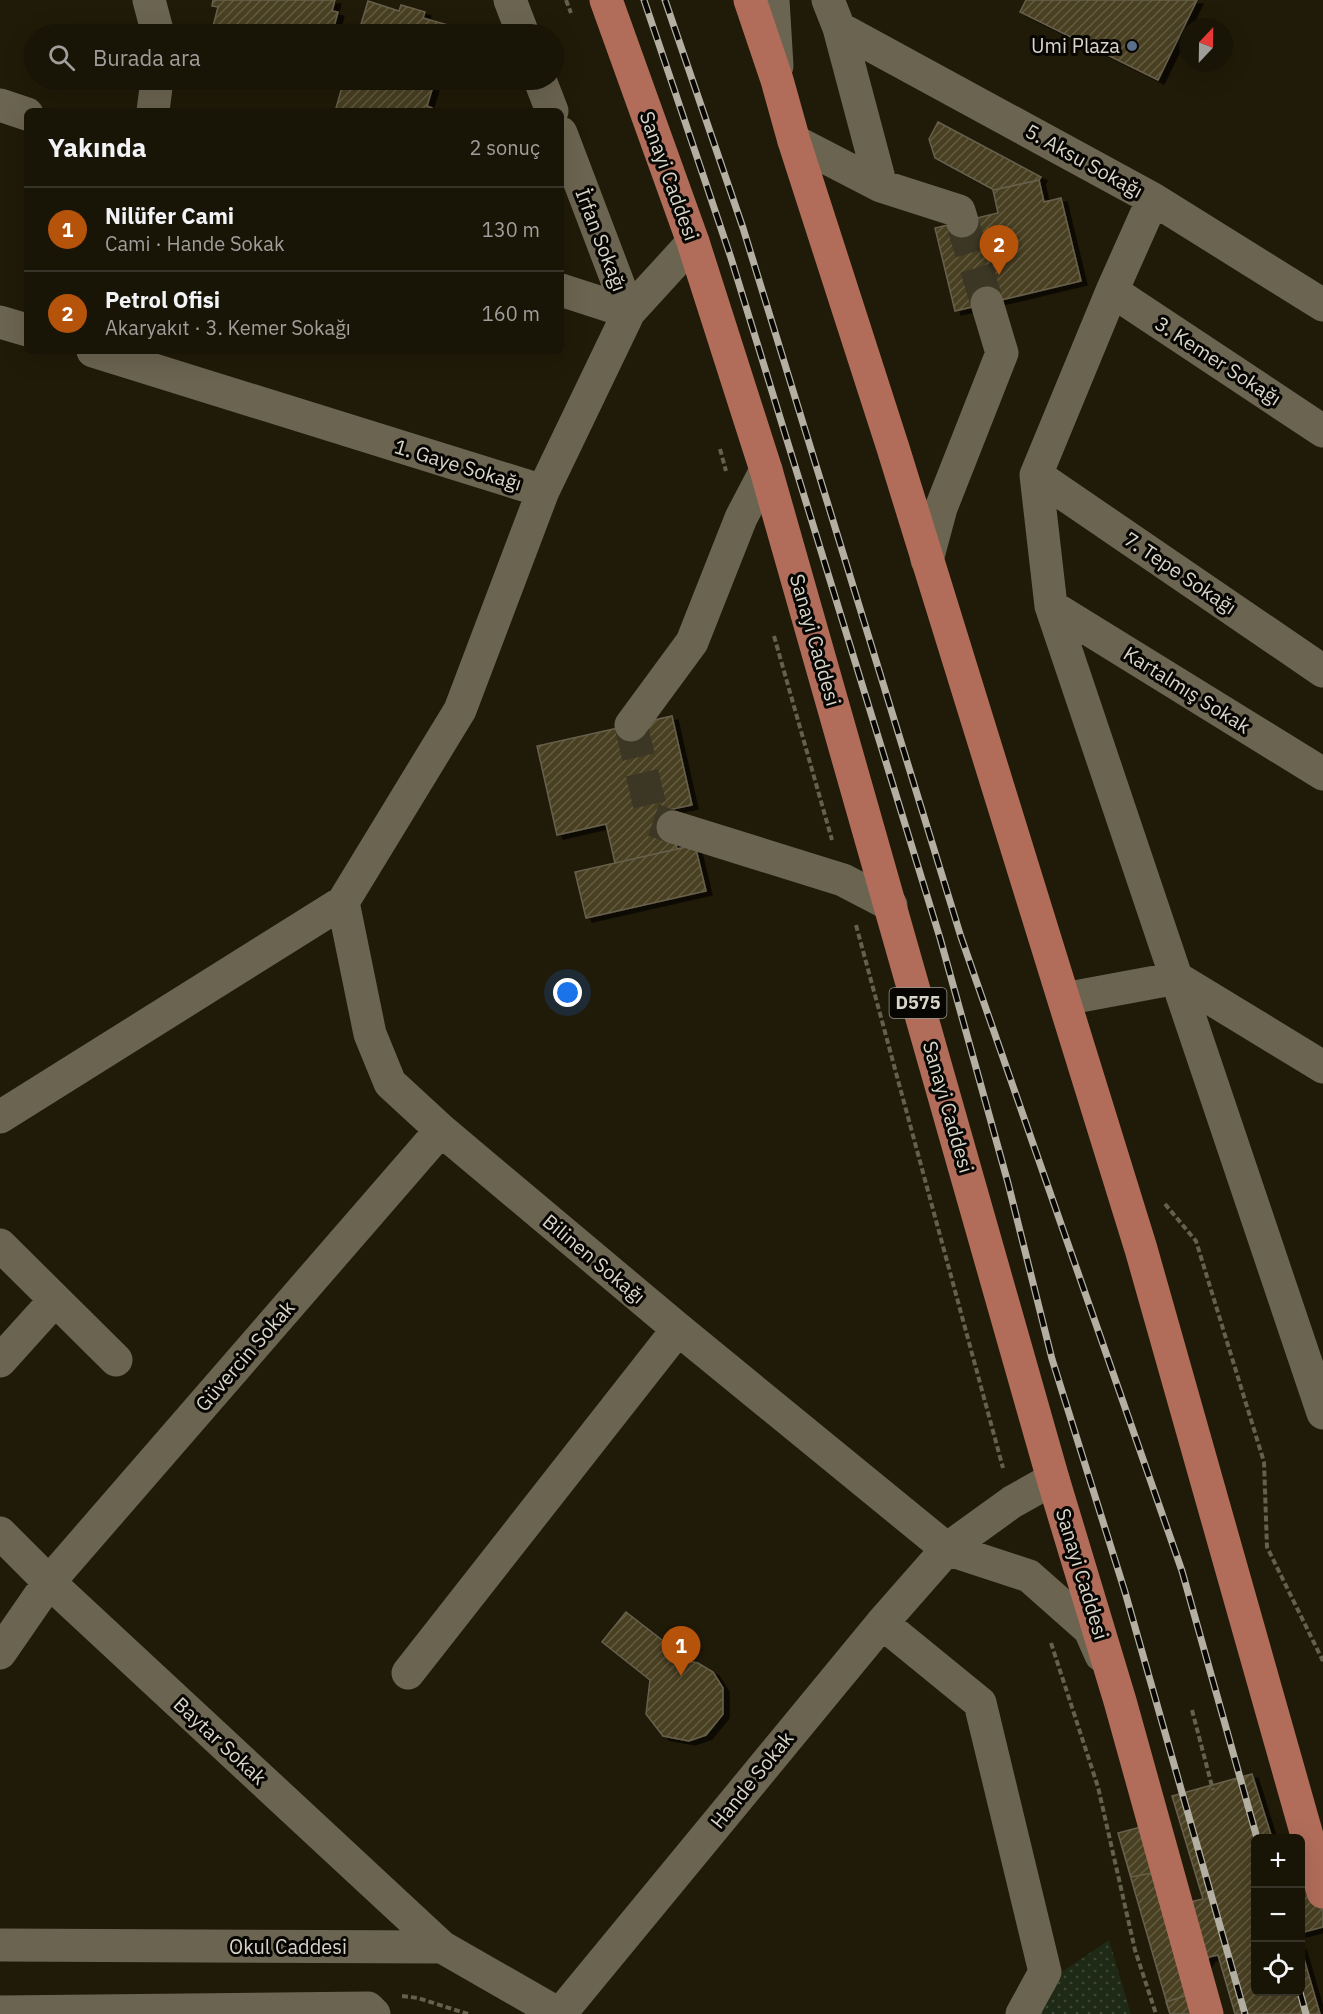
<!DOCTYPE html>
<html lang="tr">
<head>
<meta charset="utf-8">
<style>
  :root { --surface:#181406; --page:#252114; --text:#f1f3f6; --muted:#9f9e9b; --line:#363328; --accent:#b45309 }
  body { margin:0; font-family:"IBM Plex Sans",sans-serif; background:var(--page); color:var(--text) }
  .controls { position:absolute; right:18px; bottom:18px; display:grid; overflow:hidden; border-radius:9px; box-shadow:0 6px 24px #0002 }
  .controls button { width:54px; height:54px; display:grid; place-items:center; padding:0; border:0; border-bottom:2px solid var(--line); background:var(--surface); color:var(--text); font:30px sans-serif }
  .compass { position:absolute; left:1179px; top:18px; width:54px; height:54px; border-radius:50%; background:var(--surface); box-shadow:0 6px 24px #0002; rotate:22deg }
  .you { position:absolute; left:568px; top:993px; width:21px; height:21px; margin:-15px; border:4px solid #fff; border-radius:50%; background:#1a73e8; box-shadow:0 0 0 9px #1a73e833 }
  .badge { display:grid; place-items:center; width:39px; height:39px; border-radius:50%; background:var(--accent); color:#fff; font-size:20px; font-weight:700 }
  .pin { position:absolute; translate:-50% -50px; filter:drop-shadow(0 2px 3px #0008) }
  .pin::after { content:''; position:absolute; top:32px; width:21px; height:18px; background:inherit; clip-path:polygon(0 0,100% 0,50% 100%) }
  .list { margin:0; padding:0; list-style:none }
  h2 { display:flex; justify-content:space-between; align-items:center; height:78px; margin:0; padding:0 24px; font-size:26px }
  h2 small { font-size:20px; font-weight:400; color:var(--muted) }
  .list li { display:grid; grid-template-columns:39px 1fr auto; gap:18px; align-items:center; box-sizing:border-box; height:84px; padding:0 24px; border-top:2px solid var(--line) }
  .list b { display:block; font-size:22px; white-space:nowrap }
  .list p { margin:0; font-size:20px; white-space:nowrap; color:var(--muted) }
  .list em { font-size:20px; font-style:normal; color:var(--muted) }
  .icon { flex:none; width:33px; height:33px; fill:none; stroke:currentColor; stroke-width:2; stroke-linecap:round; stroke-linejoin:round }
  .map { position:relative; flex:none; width:1323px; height:2014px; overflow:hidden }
  .search { position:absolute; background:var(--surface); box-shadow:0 6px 24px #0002; left:24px; top:24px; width:540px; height:66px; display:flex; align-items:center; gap:15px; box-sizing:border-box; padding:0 21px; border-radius:33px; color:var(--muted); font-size:22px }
  .panel { position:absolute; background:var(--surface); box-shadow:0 6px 24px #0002; left:24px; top:108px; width:540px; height:246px; border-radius:9px }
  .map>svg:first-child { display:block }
</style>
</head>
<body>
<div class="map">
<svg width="1323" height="2014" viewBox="0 0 1323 2014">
  <defs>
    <pattern id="park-dots" width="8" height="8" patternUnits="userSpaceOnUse" patternTransform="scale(1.5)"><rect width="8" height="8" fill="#1e2916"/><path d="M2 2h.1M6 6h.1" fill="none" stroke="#3e4737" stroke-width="1.8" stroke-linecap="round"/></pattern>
    <pattern id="building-hatch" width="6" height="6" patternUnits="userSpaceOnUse" patternTransform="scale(1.5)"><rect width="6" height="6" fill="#4a4023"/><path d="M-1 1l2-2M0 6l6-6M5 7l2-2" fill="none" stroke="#635b42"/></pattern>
    <filter id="shadow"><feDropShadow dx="6" dy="4" stdDeviation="0" flood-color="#0009"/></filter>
  </defs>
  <rect width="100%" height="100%" fill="#201a08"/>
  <path fill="url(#park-dots)" d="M 1109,1940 L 1131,2014 L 1031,2014 L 1050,1980 Z"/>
  <path fill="url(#building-hatch)" stroke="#67604c" stroke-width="1.5" filter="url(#shadow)" d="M 213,0 L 335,0 L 332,11 L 338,12 L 332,34 L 211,34 L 218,7 L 212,6 Z
    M 1026,0 L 1197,0 L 1158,80 L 1020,12 Z
    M 368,1 L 399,11 L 401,5 L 425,12 L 423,18 L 455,27 L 453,34 L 358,34 Z
    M 344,80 L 435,80 L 427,106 L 432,108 L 431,111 L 345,111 L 336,108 Z
    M 938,122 L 1041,177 L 1039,180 L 994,190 L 935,158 L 929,139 Z
    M 1039,180 L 1044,202 L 1061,198 L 1081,281 L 955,311 L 935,228 L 998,213 L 993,190 Z
    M 672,716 L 692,805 L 668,810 L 677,849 L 615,863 L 606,824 L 557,835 L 537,746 Z
    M 695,845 L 706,891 L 586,918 L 575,872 Z
    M 626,1612 L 689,1661 L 698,1663 L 713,1672 L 723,1688 L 723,1714 L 706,1735 L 689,1741 L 663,1736 L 646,1714 L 650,1680 L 602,1642 Z
    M 1252,1774 L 1272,1838 L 1256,1838 L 1256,1992 L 1300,1992 L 1300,1945 L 1320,2014 L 1235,2014 L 1218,1955 L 1209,1957 L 1188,1995 L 1194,2014 L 1170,2014 L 1118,1833 L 1141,1827 L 1190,1902 L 1203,1899 L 1172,1796 Z
    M 1141,1827 L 1153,1873 L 1131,1877 L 1118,1833 Z
    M 1323,1851 L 1323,1927 L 1300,1933 L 1300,1873 Z
    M 1188,1995 L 1194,2014 L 1170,2014 L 1166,2002 Z"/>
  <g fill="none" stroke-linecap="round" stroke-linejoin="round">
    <path stroke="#3c3625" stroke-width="33" stroke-dasharray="33 16" stroke-linecap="butt" d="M 962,221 L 987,303
      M 631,725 L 653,820 L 673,827"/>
    <path stroke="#645f4f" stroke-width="4" stroke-dasharray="6 3" stroke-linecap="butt" d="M 566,0 L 571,13
      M 720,449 L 726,471
      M 774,636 L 832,840
      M 856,925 L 1003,1468
      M 1165,1204 L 1196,1241 L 1264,1462 L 1267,1547 L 1323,1661
      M 1051,1643 L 1098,1787 L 1135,1950 L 1156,2014
      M 1192,1710 L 1213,1790
      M 402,1996 L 418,1998 L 468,2014"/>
    <path stroke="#6b6450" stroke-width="33" d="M 149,0 L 158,34
      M 510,0 L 523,34
      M 773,0 L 777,66
      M 828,0 L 839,28 L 881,186
      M 839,28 L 1153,199 L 1323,305
      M 540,80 L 552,111
      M 0,105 L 27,114
      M 153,111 L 157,80
      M 561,133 L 629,312
      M 794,141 L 881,186 L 959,211 L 962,221
      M 1153,199 L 1112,291 L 1036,475 L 1051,606 L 1323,1413
      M 561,290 L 629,312
      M 1112,291 L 1323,431
      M 0,322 L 27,330
      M 93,351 L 543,491 L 629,312 L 693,242
      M 1036,475 L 1323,671
      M 927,560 L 941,508 L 1002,353 L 987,303
      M 1051,606 L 1323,774
      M 631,725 L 692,642 L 741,518 L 766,470
      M 673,827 L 843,880 L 891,905
      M 343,902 L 370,1034 L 390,1083 L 441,1130 L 678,1329 L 947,1549 L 1029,1576 L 1090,1630 L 1101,1655
      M 1064,999 L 1177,978 L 1323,1067
      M 0,1117 L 343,902 L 460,710 L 543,491
      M 0,1245 L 116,1360
      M 0,1361 L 55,1300
      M 0,1533 L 49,1582 L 442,1947
      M 882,1623 L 980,1703 L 1045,1972 L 1022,2014
      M 0,1653 L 49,1582 L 441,1130
      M 408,1673 L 678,1329
      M 0,1945 L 442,1947 L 559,2014
      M 0,2012 L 368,2008 L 374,2014
      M 560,2014 L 882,1623 L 947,1549 L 1012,1502 L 1053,1479"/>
    <path stroke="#b16d5a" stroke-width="33" d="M 606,0 L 693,242 L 766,470 L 1053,1479 L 1120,1701 L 1207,2014
      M 750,0 L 777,80 L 794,141 L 893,448 L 1141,1249 L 1323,1892"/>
    <defs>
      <path id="rail" d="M 644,0 L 731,258 L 940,938 L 1008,1183 L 1052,1359 L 1125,1592 L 1245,2014
        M 665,0 L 743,228 L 961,937 L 1182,1571 L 1257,1838
        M 1300,1992 L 1306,2014"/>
    </defs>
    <use href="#rail" stroke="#b3b0a3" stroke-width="7"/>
    <use href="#rail" stroke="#080602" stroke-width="4.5" stroke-dasharray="14" stroke-linecap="butt"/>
  </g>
  <circle fill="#5c6f8a" stroke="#080602" stroke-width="2" cx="1132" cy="46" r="6"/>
  <g text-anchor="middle" stroke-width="6" stroke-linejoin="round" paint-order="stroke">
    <rect fill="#080602" stroke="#9a978d" stroke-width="1.5" x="889.5" y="988" width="57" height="30" rx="4.5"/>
    <g font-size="18" font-weight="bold" fill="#d8d5c9">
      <text x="918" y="1009">D575</text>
    </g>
    <g font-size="20" fill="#d8d5c9" stroke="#080602" text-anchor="end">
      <text x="1120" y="53">Umi Plaza</text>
    </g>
    <g font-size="20" fill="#d8d5c9" stroke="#080602">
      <text transform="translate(1084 161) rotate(29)" y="7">5. Aksu Sokağı</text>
      <text transform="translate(669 176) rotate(70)" y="7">Sanayi Caddesi</text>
      <text transform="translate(601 240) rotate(69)" y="7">İrfan Sokağı</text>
      <text transform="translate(1218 361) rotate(33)" y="7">3. Kemer Sokağı</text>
      <text transform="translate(458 465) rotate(17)" y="7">1. Gaye Sokağı</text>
      <text transform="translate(1180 573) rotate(34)" y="7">7. Tepe Sokağı</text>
      <text transform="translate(815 640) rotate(74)" y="7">Sanayi Caddesi</text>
      <text transform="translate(1187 690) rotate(32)" y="7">Kartalmış Sokak</text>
      <text transform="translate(948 1107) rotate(74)" y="7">Sanayi Caddesi</text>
      <text transform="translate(594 1259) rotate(40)" y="7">Bilinen Sokağı</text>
      <text transform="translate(245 1356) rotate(-49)" y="7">Güvercin Sokak</text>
      <text transform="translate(1082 1574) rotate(73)" y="7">Sanayi Caddesi</text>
      <text transform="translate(220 1741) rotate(43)" y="7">Baytar Sokak</text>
      <text transform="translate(752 1780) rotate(-51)" y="7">Hande Sokak</text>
      <text x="288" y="1954">Okul Caddesi</text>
    </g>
  </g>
</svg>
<div class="controls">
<button>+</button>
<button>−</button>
<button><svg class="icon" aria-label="locate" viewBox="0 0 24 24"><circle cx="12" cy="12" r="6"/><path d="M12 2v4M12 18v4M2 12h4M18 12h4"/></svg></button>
</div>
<svg class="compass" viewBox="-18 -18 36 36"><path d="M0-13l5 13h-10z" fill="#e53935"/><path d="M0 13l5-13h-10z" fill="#9f9e9b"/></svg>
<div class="you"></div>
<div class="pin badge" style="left:681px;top:1676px">1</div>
<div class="pin badge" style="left:999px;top:275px">2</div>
<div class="search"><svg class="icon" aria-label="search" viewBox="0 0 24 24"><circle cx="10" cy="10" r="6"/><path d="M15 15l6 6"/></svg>Burada ara</div>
<section class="panel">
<h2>Yakında<small>2 sonuç</small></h2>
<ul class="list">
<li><span class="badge">1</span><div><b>Nilüfer Cami</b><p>Cami · Hande Sokak</p></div><em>130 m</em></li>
<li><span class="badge">2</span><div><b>Petrol Ofisi</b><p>Akaryakıt · 3. Kemer Sokağı</p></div><em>160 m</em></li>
</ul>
</section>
</div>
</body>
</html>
